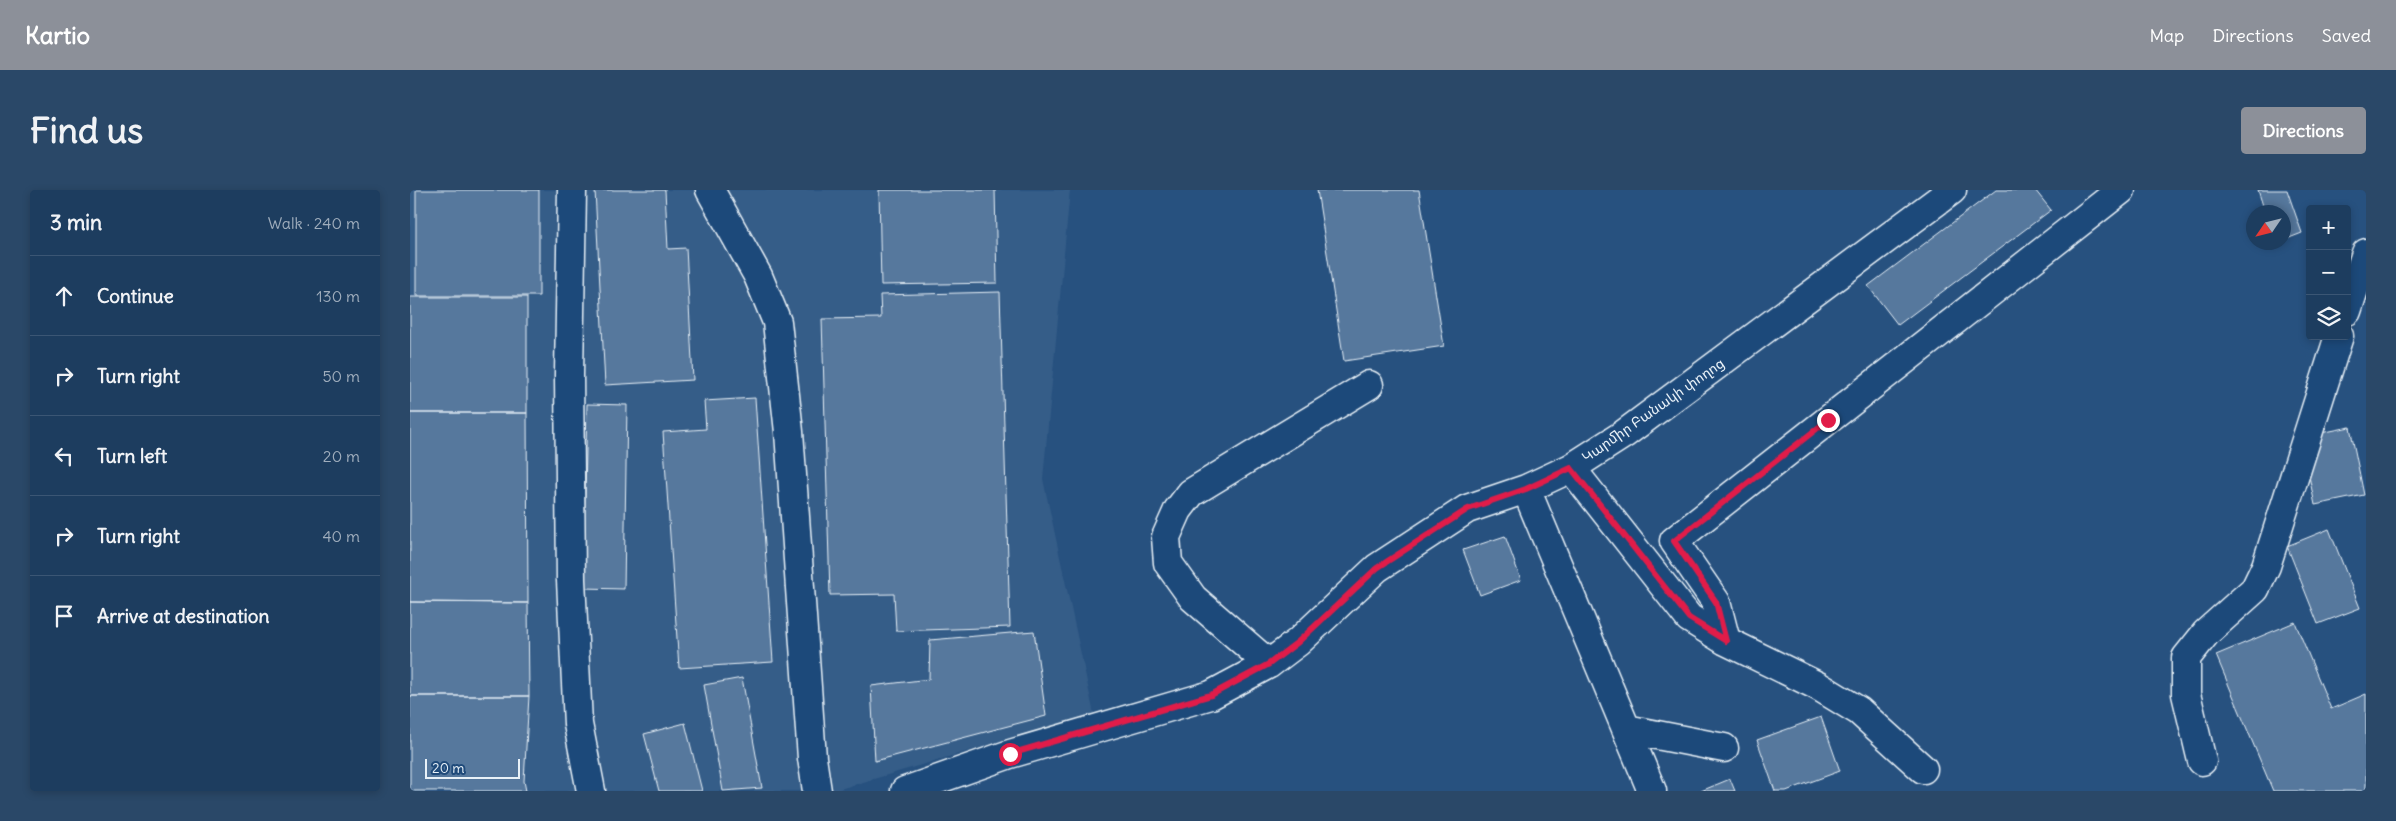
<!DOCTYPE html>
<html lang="en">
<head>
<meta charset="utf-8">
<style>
  :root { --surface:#1d3d5f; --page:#2a4868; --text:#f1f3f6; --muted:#a0aebd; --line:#3b5674; --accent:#8c9099 }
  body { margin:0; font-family:Delius,"Noto Sans Armenian",sans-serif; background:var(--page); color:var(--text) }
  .controls { position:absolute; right:15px; top:15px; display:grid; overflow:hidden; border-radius:5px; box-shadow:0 2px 8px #0003 }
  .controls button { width:45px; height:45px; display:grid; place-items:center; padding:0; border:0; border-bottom:1px solid var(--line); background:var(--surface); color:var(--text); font:25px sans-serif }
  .compass { position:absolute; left:1836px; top:15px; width:45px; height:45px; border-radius:50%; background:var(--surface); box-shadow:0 2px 8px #0003; rotate:235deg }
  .scale { position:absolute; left:15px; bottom:12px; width:95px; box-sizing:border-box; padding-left:5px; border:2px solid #e8f1f8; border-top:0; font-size:14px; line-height:18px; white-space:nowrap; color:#e8f1f8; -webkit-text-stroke:4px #1f4a7a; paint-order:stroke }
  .stop { position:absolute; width:15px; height:15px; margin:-11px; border:4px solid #e11d48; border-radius:50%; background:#fff }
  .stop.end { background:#e11d48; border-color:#fff; box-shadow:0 1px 5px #0008 }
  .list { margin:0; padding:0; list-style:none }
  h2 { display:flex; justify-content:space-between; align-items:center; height:65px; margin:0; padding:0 20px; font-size:21px }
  h2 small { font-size:16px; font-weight:400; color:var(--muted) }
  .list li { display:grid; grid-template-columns:32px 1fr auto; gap:15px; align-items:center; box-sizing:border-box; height:80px; padding:0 20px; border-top:1px solid var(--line) }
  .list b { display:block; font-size:19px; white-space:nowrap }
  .list em { font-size:16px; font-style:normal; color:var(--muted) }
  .icon { flex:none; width:28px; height:28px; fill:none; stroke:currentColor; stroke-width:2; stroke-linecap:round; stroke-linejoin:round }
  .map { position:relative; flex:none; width:1956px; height:601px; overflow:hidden; border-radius:5px }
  header { display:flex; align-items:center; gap:30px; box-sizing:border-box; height:70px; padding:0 25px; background:var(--accent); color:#fff }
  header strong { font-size:24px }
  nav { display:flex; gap:28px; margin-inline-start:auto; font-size:18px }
  .intro { display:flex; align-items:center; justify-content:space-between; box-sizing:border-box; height:120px; padding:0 30px }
  h1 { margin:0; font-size:35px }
  .button { padding:12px 22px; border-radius:5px; background:var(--accent); color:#fff; font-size:18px; font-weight:700 }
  main { display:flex; gap:30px; padding:0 30px }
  aside { flex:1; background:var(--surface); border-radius:5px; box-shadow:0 2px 8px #0003 }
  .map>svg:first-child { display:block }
</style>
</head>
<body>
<header>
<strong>Kartio</strong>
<nav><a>Map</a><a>Directions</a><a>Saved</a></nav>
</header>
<div class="intro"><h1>Find us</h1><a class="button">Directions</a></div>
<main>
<aside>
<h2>3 min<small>Walk · 240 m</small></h2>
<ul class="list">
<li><svg class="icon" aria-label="ahead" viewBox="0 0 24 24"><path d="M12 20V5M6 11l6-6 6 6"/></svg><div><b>Continue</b></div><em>130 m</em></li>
<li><svg class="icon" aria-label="right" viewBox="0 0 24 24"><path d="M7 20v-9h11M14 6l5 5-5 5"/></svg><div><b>Turn right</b></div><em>50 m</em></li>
<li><svg class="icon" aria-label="left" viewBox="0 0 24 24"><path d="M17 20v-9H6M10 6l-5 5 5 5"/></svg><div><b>Turn left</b></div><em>20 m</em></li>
<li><svg class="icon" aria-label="right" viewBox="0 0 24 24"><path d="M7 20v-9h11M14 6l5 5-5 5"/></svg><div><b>Turn right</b></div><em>40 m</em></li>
<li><svg class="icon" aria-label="arrive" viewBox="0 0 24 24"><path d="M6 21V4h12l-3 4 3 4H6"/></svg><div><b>Arrive at destination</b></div></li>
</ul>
</aside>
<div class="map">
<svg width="1956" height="601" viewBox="0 0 1956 601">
  <rect width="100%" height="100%" fill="#27517f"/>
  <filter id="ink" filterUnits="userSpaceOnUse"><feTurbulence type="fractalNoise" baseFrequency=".02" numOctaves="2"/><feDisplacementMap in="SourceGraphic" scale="10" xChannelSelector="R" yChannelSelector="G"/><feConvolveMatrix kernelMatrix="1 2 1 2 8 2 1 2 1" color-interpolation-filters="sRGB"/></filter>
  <g filter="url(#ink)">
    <path fill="#355d88" d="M 0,0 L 660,0 L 633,289 L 684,524 L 423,601 L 0,601 Z"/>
    <path fill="#57789d" stroke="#e8f1f8" d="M 6,0 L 129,0 L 129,106 L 6,106 Z
      M 185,0 L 255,0 L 258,59 L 276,58 L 283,190 L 195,195 Z
      M 469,0 L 585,0 L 587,93 L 471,95 Z
      M 907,0 L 1009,0 L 1034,156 L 934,171 Z
      M 1586,0 L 1625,0 L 1641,20 L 1488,135 L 1458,96 Z
      M 1848,0 L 1877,0 L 1892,43 L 1874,50 L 1874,22 L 1855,22 Z
      M 590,102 L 600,437 L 486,441 L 484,404 L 420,405 L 412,129 L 471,128 L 470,105 Z
      M 0,107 L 117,107 L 117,223 L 0,223 Z
      M 345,208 L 363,472 L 269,478 L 253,242 L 296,239 L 294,211 Z
      M 177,214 L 217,215 L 214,399 L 173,398 Z
      M 0,223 L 117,223 L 118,413 L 0,412 Z
      M 1940,237 L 1954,305 L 1905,315 L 1891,247 Z
      M 1919,339 L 1950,418 L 1908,434 L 1877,356 Z
      M 1095,346 L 1111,390 L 1070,405 L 1053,360 Z
      M 0,412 L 118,413 L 119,506 L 0,506 Z
      M 1885,432 L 1921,519 L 1956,504 L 1956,601 L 1863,601 L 1806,465 Z
      M 624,441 L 636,526 L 465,571 L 461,496 L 519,489 L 520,450 Z
      M 332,488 L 352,598 L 313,601 L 294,495 Z
      M 0,506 L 119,506 L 114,591 L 116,601 L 0,601 Z
      M 1411,527 L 1430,581 L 1376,601 L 1365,601 L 1347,550 Z
      M 275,533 L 292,601 L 249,601 L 234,544 Z
      M 1320,589 L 1325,601 L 1291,601 Z"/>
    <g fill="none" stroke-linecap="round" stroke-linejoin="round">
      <defs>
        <path id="minor" d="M 162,0 L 159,185 L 161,390 L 168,534 L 181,601
          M 300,0 L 348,86 L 367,132 L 379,242 L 402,568 L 407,601
          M 1937,121 L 1956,63
          M 1161,278 L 1279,428 L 1316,451 L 1408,496 L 1449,521 L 1513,579
          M 1116,299 L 1242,601
          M 1316,451 L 1306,412 L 1264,351 L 1711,0
          M 859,474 L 783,408 L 758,373 L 756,347 L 768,320 L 781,303 L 959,195
          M 1216,539 L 1314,558
          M 1792,571 L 1776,504 L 1776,468 L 1796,443 L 1845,399 L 1856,376 L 1929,146
          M 495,601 L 600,564 L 801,505 L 859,474 L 888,452 L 967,378 L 1057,319 L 1116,299 L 1161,278 L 1214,244 L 1542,0"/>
      </defs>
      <use href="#minor" stroke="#e8f1f8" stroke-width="31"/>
      <use href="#minor" stroke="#1f4a7a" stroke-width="28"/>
    </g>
  </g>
  <g fill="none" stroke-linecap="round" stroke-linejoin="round" filter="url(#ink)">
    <path stroke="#e11d48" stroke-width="6" d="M 600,564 L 801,505 L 859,474 L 888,452 L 967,378 L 1058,319 L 1116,299 L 1161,278 L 1279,428 L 1316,451 L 1306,412 L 1264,351 L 1418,230"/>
  </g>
  <g text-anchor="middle" stroke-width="4" stroke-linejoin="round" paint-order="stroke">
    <g font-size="14" fill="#e8f1f8" stroke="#1f4a7a">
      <text transform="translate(1243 220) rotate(-35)" y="5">Կարմիր Բանակի փողոց</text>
    </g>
  </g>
</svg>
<div class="controls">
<button>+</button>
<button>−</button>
<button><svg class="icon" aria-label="layers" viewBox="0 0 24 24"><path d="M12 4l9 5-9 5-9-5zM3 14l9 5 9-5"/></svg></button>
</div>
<svg class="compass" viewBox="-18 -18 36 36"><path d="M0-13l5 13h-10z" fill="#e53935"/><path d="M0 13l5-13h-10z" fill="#a0aebd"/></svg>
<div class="scale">20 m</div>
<div class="stop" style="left:600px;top:564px"></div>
<div class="stop end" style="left:1418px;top:230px"></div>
</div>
</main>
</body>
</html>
